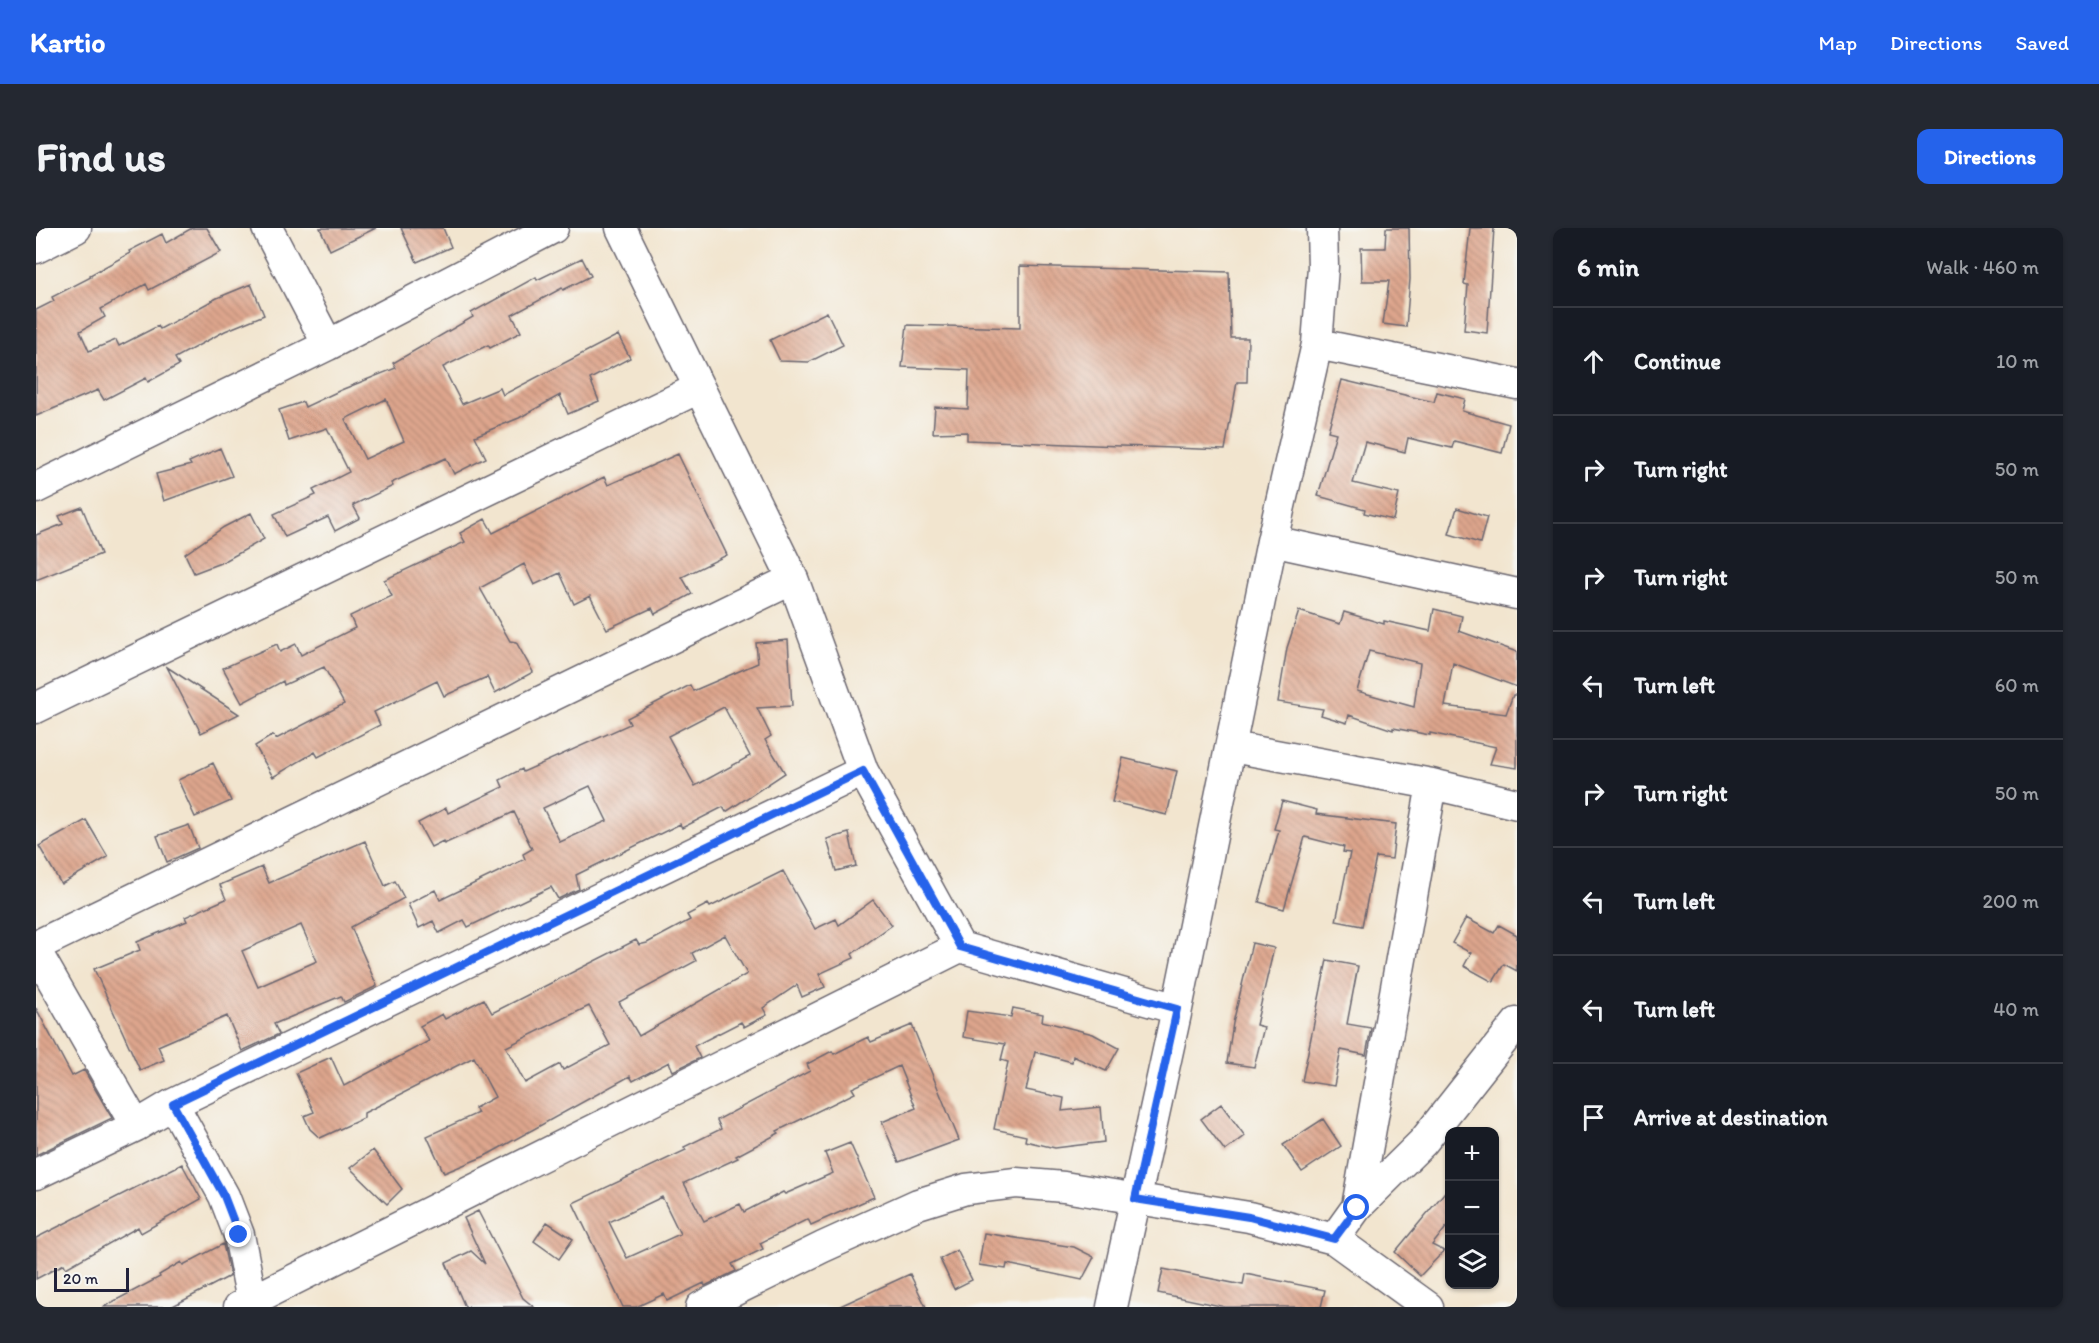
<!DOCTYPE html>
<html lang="en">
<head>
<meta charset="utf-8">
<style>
  :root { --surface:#171b24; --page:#242831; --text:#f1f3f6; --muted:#9ea1a6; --line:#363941; --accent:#2563eb }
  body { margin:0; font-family:Itim,sans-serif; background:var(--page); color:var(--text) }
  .controls { position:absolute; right:18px; bottom:18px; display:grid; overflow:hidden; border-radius:12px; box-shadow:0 2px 4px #0004 }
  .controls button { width:54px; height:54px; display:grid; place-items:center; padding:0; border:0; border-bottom:2px solid var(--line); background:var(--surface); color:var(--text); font:30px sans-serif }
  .scale { position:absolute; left:18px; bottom:15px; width:75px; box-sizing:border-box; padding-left:6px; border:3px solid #22223b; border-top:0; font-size:16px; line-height:21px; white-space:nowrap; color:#22223b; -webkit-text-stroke:4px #f6f6f2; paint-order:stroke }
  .stop { position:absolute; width:18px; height:18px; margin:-14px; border:4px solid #2563eb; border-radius:50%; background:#fff }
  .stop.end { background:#2563eb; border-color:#fff; box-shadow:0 2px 6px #0008 }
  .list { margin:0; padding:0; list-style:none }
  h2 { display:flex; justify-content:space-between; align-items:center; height:78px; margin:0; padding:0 24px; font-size:26px }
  h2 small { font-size:20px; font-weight:400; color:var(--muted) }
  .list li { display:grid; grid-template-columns:39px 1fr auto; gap:18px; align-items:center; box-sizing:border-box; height:108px; padding:0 24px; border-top:2px solid var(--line) }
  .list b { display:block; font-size:22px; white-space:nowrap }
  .list em { font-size:20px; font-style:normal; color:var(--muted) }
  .icon { flex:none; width:33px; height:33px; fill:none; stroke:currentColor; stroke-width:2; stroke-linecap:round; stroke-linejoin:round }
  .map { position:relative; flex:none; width:1481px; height:1079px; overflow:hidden; border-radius:12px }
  header { display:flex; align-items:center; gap:36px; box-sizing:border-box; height:84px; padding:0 30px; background:var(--accent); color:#fff }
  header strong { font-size:28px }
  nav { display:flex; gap:33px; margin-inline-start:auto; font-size:21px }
  .intro { display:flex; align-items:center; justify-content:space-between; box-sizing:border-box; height:144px; padding:0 36px }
  h1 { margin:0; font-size:42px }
  .button { padding:15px 27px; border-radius:12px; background:var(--accent); color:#fff; font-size:21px; font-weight:700 }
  main { display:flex; gap:36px; padding:0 36px }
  aside { flex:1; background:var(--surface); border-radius:12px; box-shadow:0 2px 4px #0004 }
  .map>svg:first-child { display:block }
</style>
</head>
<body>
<header>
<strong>Kartio</strong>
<nav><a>Map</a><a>Directions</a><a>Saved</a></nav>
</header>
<div class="intro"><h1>Find us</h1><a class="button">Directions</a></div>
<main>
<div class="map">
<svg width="1481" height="1079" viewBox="0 0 1481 1079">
  <defs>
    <pattern id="building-back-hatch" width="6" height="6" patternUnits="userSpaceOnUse" patternTransform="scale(1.5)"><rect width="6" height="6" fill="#dea68d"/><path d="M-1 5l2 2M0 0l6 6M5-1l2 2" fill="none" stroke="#b48774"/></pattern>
  </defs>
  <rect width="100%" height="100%" fill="#f6f6f2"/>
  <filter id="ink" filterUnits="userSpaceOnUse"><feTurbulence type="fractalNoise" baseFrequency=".0167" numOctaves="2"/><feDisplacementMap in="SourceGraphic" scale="12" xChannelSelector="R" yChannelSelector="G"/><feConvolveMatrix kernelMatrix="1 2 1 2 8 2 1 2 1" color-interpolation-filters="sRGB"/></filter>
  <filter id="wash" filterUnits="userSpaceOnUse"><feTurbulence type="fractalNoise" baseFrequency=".008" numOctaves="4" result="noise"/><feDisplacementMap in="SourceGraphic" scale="24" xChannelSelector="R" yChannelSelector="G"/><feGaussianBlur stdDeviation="1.35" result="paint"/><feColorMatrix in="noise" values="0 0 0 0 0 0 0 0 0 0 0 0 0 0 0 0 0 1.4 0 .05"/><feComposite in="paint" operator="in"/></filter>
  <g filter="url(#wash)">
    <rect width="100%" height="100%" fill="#f2e5cf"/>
    <g id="blocks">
      <path fill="url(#building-back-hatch)" fill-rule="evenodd" d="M 156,0 L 171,0 L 185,24 L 113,62 L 110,56 L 65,81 L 69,89 L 44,103 L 53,123 L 80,112 L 83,118 L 122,98 L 124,101 L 181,70 L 215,56 L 228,87 L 189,103 L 139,130 L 143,137 L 112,154 L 110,150 L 68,172 L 62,162 L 0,188 L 0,82 L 18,73 L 16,69 L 55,49 L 54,47 L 94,25 L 93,23 L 126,6 L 130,15 Z
        M 284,0 L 340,0 L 294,22 Z
        M 365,0 L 407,0 L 415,19 L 381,34 Z
        M 1350,0 L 1373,0 L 1374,51 L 1370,99 L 1347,96 L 1353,53 L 1326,53 L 1325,20 L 1349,20 Z
        M 1434,0 L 1458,0 L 1451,105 L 1428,102 L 1432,57 L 1428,56 Z
        M 546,30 L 555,48 L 527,62 L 526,60 L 476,87 L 485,104 L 454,120 L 452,117 L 407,139 L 426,176 L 464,160 L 467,167 L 582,107 L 594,130 L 554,151 L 563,173 L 532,186 L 524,167 L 483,190 L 439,208 L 450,230 L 418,246 L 410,230 L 355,255 L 357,258 L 317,277 L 324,290 L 299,303 L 292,289 L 249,309 L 238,286 L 280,267 L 277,262 L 313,244 L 291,200 L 253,213 L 243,182 L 267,174 L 269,179 L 305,162 L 360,140 L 357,135 L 437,89 L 435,85 L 500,49 L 501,52 ZM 350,171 L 368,213 L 329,231 L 309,191 Z
        M 984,38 L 1193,44 L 1195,110 L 1212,110 L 1211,154 L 1201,154 L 1189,222 L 931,212 L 931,204 L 897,205 L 899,179 L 932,181 L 933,142 L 866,139 L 871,97 L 984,100 Z
        M 791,84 L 807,117 L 773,134 L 744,133 L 734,112 Z
        M 1306,152 L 1398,174 L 1401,164 L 1429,171 L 1426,183 L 1473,196 L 1466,225 L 1418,213 L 1416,220 L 1372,210 L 1369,224 L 1329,214 L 1317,255 L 1363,266 L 1357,292 L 1328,285 L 1329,281 L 1282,268 L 1300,205 L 1292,203 Z
        M 184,220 L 196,248 L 128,273 L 120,246 L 155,237 L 153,234 Z
        M 642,226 L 691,327 L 646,349 L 656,366 L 619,386 L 616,380 L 571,401 L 554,368 L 538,376 L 524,345 L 498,357 L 488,336 L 444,360 L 474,413 L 480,414 L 497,444 L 459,465 L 451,449 L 408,468 L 401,453 L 338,484 L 344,497 L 282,529 L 279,524 L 237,549 L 219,518 L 237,507 L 240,511 L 308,476 L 288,439 L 248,457 L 247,453 L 206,475 L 187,440 L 241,416 L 244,424 L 260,416 L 265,427 L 319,400 L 314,388 L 356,368 L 348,352 L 429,314 L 424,305 L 449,291 L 457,305 L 568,249 L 572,257 Z
        M 46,279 L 65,326 L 0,352 L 0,307 L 27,296 L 23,288 Z
        M 1421,280 L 1451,289 L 1444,315 L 1413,306 Z
        M 215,285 L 228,311 L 187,334 L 158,345 L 149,326 L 188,299 Z
        M 1398,381 L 1426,388 L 1423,403 L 1481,424 L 1481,459 L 1417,435 L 1409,478 L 1470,486 L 1477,467 L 1481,467 L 1481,540 L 1454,536 L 1460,519 L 1394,505 L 1394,507 L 1357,500 L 1357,502 L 1313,487 L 1311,495 L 1285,487 L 1287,481 L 1242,474 L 1251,420 L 1263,383 L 1304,396 L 1308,384 L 1348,396 L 1348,393 L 1394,403 ZM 1333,423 L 1384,435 L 1378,479 L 1321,463 Z
        M 752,412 L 756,478 L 721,480 L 735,508 L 729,512 L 749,545 L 690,584 L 687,579 L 646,600 L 644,596 L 540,647 L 543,661 L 522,671 L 515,659 L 432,699 L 428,692 L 403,705 L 397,693 L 383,700 L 372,676 L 399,662 L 404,672 L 489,631 L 487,626 L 496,621 L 478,584 L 408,616 L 407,613 L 395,619 L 382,595 L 410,580 L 412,585 L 467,559 L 464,552 L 486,541 L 487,544 L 594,496 L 591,490 L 654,457 L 657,463 L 722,435 L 720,415 ZM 688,479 L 714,528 L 659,558 L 632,508 ZM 554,558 L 571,593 L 524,614 L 507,580 Z
        M 131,439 L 203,486 L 165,505 Z
        M 1087,530 L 1141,543 L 1131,587 L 1076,574 Z
        M 177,535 L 195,573 L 159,589 L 142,552 Z
        M 1246,573 L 1281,582 L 1280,586 L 1360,596 L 1356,631 L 1340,629 L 1326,698 L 1300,693 L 1314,625 L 1307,624 L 1308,619 L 1269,609 L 1248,681 L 1223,674 L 1243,602 L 1238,601 Z
        M 50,592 L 72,629 L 25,656 L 3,618 Z
        M 153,597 L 162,620 L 131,634 L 121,608 Z
        M 813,605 L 820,638 L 800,643 L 791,611 Z
        M 329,613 L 349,658 L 359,653 L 368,670 L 315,699 L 341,758 L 308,774 L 305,768 L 238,796 L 243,806 L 206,823 L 191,788 L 122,818 L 128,832 L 104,842 L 58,741 L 104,722 L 101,714 L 151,693 L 149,689 L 190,671 L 184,657 L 226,639 L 233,655 ZM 265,697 L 281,733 L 222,759 L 206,723 Z
        M 747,643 L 779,701 L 800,691 L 803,697 L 837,672 L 856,697 L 816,726 L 818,730 L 783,746 L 789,759 L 766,769 L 761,757 L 727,780 L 731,787 L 708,799 L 705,794 L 658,818 L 664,830 L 637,843 L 633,834 L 597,853 L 594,848 L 449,928 L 408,945 L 391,908 L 442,885 L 439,880 L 459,869 L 438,829 L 328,885 L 328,890 L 284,910 L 274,901 L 268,888 L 278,884 L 260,845 L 295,829 L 308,858 L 393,813 L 384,798 L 406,786 L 409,791 L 448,771 L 456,785 L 600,712 L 603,717 L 611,715 L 654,692 L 651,687 L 672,676 L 674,679 ZM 689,707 L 711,746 L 603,808 L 583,774 L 660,733 L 656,725 ZM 553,778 L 574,817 L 527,842 L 524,836 L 489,855 L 470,819 Z
        M 1430,690 L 1458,705 L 1463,697 L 1481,707 L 1481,743 L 1468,736 L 1457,754 L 1428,738 L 1435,725 L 1416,715 Z
        M 1216,715 L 1238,720 L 1220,797 L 1228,799 L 1218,839 L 1191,835 L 1197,795 Z
        M 1291,732 L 1322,738 L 1311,796 L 1335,800 L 1330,827 L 1305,822 L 1298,858 L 1266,853 Z
        M 0,780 L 36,848 L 48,842 L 76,890 L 0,927 Z
        M 977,780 L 1007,786 L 1006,793 L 1057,806 L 1083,820 L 1070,843 L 1037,828 L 1036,834 L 999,824 L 990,862 L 1028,870 L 1026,883 L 1065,879 L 1068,914 L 1019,920 L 989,913 L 990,908 L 958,901 L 972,834 L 965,832 L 969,816 L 927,809 L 931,783 L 975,789 Z
        M 876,797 L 923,912 L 863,934 L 846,894 L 880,880 L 863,838 L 816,860 L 819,865 L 741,903 L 743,905 L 700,928 L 702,930 L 648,955 L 668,993 L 704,976 L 708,984 L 747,964 L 749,966 L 797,945 L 789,925 L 814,915 L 838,969 L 775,997 L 772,991 L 724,1015 L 727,1021 L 696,1036 L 700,1043 L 669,1058 L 668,1055 L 631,1073 L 628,1066 L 600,1079 L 587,1079 L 537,975 L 650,922 L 648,919 L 685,901 L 681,892 L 774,843 L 771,836 L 796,823 L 798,826 L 832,809 L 835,814 ZM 626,969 L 644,1006 L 591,1030 L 573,994 Z
        M 1185,876 L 1209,908 L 1189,923 L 1165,891 Z
        M 1287,891 L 1305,918 L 1266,944 L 1247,917 Z
        M 337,922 L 366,961 L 351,976 L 314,940 Z
        M 146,936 L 165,971 L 105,1005 L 102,999 L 30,1040 L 28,1036 L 0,1051 L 0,1010 Z
        M 1413,959 L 1413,996 L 1396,1017 L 1408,1023 L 1384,1048 L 1359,1024 Z
        M 442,983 L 487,1070 L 498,1079 L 429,1079 L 410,1035 L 435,1023 L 449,1036 L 428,990 Z
        M 511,994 L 537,1011 L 523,1031 L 498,1013 Z
        M 948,1005 L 1038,1019 L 1058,1029 L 1046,1052 L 971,1036 L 970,1041 L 943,1037 Z
        M 187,1016 L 194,1048 L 135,1079 L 67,1079 L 124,1049 L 123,1047 L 145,1034 L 147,1037 Z
        M 921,1022 L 936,1052 L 918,1061 L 904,1031 Z
        M 1127,1041 L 1207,1057 L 1209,1046 L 1289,1062 L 1285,1079 L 1189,1079 L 1122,1065 Z
        M 874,1046 L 890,1079 L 802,1079 Z"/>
    </g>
  </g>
  <g filter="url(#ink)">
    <use href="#blocks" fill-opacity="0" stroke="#6b666f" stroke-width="1.5"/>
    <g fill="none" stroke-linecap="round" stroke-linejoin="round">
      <defs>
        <path id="street" d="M 231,0 L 292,117
          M 585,0 L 757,351 L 827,543 L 924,719 L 1141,781
          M 0,20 L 40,0
          M 1281,116 L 1481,156
          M 0,260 L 292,117 L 517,0
          M 1236,313 L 1481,366
          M 0,480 L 663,160
          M 1196,519 L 1396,556 L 1481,576
          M 0,718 L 757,351
          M 0,723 L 100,898
          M 137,876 L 188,968 L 203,1007 L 216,1073
          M 0,946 L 100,898 L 137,876 L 827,543
          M 1321,979 L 1396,556
          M 1298,1011 L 1392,1079
          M 203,1079 L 924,719
          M 665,1079 L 787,1019 L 882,976 L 930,961 L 980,955 L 1028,959 L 1213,989 L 1298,1011 L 1321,979 L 1387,914 L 1481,795
          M 1076,1079 L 1141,781 L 1236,313 L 1281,116 L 1287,39 L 1286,0"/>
      </defs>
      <use href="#street" stroke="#6b666f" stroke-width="33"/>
      <use href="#street" stroke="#fff" stroke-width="30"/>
    </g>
  </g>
  <g fill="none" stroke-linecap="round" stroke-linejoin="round" filter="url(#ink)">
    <path stroke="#2563eb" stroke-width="8" d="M 203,1007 L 188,968 L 137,876 L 827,543 L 924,719 L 1141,781 L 1099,971 L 1213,989 L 1298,1011 L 1321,980"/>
  </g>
</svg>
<div class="controls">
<button>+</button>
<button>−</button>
<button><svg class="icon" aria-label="layers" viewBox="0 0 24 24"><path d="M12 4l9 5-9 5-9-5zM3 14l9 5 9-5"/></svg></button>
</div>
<div class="scale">20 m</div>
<div class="stop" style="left:1321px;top:980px"></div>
<div class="stop end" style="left:203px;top:1007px"></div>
</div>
<aside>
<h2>6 min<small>Walk · 460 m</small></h2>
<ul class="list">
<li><svg class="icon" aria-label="ahead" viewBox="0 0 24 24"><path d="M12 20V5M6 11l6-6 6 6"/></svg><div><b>Continue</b></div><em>10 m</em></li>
<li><svg class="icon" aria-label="right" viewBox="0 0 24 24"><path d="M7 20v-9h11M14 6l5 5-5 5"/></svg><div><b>Turn right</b></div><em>50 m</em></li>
<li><svg class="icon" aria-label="right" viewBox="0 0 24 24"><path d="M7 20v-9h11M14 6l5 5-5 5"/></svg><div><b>Turn right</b></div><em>50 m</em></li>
<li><svg class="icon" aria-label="left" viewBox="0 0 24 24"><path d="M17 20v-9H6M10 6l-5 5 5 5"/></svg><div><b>Turn left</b></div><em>60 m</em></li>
<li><svg class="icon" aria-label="right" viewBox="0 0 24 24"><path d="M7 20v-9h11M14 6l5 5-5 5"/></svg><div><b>Turn right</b></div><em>50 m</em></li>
<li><svg class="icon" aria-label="left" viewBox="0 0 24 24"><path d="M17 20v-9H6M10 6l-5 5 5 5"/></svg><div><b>Turn left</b></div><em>200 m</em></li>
<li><svg class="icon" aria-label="left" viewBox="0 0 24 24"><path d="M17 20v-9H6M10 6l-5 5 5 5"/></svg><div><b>Turn left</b></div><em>40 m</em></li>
<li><svg class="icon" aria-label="arrive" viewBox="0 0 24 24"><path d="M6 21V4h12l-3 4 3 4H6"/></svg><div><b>Arrive at destination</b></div></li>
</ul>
</aside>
</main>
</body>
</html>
